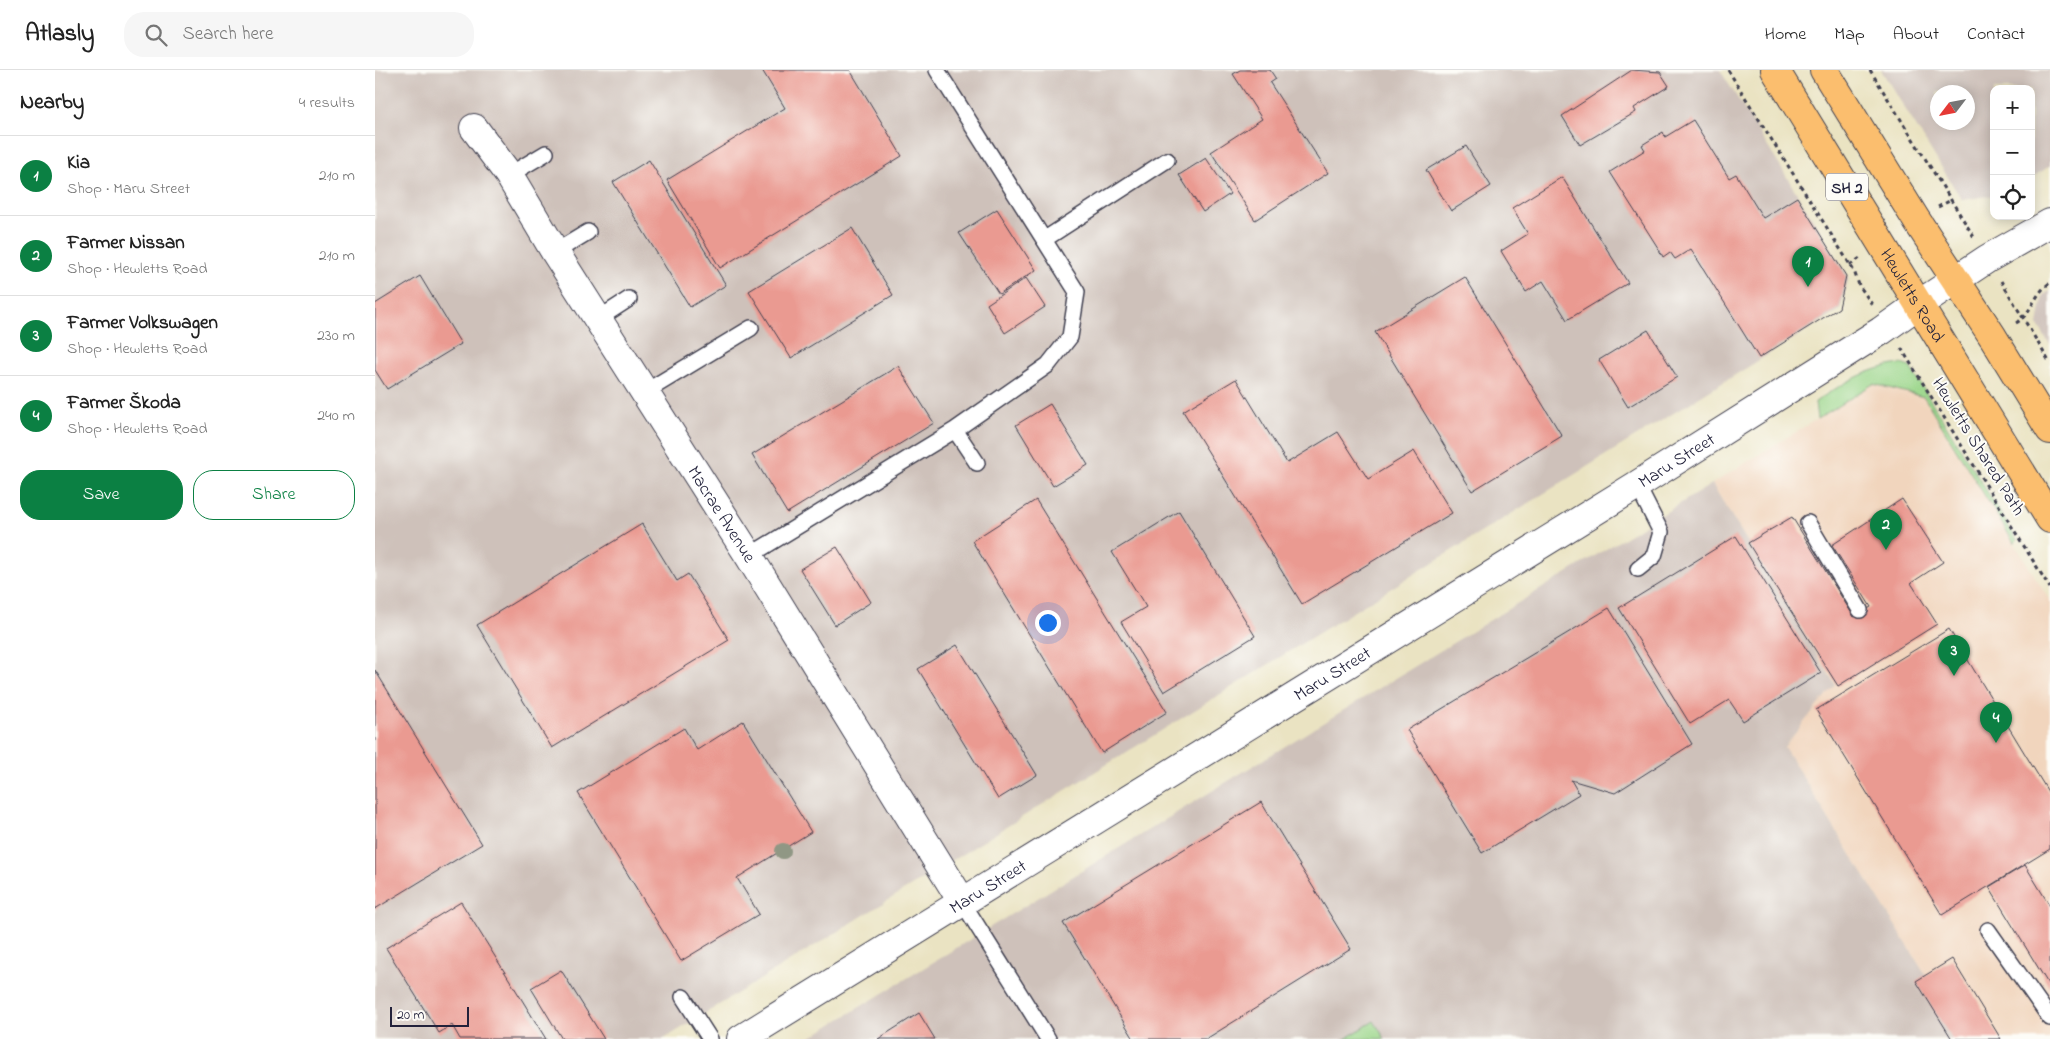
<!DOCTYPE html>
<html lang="en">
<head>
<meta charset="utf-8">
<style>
  :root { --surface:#fff; --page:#f6f6f6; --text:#222; --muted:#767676; --line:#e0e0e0; --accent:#0b8043 }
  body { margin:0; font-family:"Indie Flower",sans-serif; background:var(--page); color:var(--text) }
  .controls { position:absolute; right:15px; top:15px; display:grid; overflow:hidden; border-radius:10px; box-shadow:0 2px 12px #0003 }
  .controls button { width:45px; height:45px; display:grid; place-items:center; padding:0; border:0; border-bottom:1px solid var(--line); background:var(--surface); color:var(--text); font:25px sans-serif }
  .compass { position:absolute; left:1555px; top:15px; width:45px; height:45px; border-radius:50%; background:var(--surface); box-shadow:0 2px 12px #0003; rotate:238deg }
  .scale { position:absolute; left:15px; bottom:12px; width:79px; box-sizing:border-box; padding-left:5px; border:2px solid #22223b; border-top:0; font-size:14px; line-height:18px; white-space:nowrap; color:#22223b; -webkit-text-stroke:4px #fdfcf7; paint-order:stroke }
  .you { position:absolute; left:672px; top:552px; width:18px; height:18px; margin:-12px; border:4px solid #fff; border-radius:50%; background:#1a73e8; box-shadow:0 0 0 8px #1a73e833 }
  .badge { display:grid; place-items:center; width:32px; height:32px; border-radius:50%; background:var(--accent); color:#fff; font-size:16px; font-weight:700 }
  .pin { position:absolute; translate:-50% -41px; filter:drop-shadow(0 1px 2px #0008) }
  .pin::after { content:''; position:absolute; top:26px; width:18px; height:15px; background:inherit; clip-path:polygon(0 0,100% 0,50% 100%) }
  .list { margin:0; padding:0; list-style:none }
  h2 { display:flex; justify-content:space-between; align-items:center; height:65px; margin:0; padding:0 20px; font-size:21px }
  h2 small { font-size:16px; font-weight:400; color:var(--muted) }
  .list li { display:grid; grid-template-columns:32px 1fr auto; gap:15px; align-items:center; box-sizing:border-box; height:80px; padding:0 20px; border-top:1px solid var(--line) }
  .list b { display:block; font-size:19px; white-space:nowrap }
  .list p { margin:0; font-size:16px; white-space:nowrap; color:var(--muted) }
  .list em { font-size:16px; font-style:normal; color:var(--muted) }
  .actions { display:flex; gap:10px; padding:15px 20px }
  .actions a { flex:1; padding:11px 0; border:1px solid var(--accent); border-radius:20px; text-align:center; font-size:18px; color:var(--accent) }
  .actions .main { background:var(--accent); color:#fff }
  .icon { flex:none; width:28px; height:28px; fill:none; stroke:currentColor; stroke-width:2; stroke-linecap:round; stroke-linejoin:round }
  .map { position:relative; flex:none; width:1675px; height:969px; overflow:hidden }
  header { display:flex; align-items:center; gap:30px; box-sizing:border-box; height:70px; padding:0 25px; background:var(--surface); border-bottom:1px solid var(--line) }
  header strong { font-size:24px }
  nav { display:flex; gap:28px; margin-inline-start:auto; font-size:18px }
  .search { width:350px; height:45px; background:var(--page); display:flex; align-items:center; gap:12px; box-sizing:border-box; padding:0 18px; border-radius:20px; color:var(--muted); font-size:19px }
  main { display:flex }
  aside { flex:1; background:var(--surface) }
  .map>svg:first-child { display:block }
</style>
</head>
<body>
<header>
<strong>Atlasly</strong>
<div class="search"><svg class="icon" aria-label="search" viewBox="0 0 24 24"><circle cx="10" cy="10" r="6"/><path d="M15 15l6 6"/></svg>Search here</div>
<nav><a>Home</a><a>Map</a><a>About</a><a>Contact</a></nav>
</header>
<main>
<aside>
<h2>Nearby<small>4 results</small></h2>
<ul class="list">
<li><span class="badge">1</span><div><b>Kia</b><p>Shop · Maru Street</p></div><em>210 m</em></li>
<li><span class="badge">2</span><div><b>Farmer Nissan</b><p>Shop · Hewletts Road</p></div><em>210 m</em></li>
<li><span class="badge">3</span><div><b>Farmer Volkswagen</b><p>Shop · Hewletts Road</p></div><em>230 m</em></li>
<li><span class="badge">4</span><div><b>Farmer Škoda</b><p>Shop · Hewletts Road</p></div><em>240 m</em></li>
</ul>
<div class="actions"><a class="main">Save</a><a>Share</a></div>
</aside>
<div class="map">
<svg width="1675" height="969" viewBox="0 0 1675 969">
  <rect width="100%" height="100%" fill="#fdfcf7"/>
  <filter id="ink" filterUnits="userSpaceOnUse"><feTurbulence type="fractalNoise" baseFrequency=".02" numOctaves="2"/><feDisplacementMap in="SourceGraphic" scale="10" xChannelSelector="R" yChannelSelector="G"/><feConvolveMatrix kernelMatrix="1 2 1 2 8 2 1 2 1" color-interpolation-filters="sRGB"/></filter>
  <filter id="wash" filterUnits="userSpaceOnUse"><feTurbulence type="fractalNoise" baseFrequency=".0096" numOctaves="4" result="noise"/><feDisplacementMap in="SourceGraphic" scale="20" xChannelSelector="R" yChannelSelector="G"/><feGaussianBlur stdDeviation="1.12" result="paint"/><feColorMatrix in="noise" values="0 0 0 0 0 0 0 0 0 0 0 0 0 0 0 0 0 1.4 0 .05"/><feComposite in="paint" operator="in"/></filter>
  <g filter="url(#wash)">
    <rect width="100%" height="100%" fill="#eae3c2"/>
    <path fill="#f1d5bd" d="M 1498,314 L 1549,327 L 1675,531 L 1675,969 L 1591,969 L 1409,677 L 1460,613 L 1337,414 Z"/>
    <path fill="#cec1ba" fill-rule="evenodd" d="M 0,0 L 1345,0 L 1474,207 L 1465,240 L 289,969 L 0,969 Z
      M 1506,0 L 1675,0 L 1675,96 L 1656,108 L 1656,19 L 1619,19 L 1619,125 L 1587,130 ZM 1592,22 L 1592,52 L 1562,52 L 1562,22 Z
      M 1675,221 L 1675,275 L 1663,255 L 1668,225 Z
      M 1337,414 L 1460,614 L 1409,677 L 1591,969 L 433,969 Z"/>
    <path fill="#9ad589" stroke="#5e7c62" d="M 1526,294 L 1535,297 L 1642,470 L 1639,473 L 1549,327 L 1498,314 L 1442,349 L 1440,332 C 1467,314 1492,298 1526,294 Z
      M 999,951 L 1010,969 L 970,969 Z"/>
    <g id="blocks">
      <path fill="#ea9a91" d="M 387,0 L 475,0 L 527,86 L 345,198 L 292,110 L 410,38 Z
        M 865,0 L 895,0 L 901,9 L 895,13 L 953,103 L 880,150 L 836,82 L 887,49 L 858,4 Z
        M 1257,0 L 1285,2 L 1294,16 L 1259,38 L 1261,42 L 1205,75 L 1187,46 Z
        M 1318,50 L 1354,108 L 1361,104 L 1388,148 L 1422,127 L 1471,206 L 1464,238 L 1384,288 L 1316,179 L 1300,189 L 1295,182 L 1288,187 L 1286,183 L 1285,184 L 1285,181 L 1235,102 L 1270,80 L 1267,75 L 1288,62 L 1290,67 Z
        M 1091,76 L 1116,116 L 1076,141 L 1051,100 Z
        M 831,88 L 855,124 L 828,142 L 804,105 Z
        M 274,90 L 351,215 L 315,237 L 238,112 Z
        M 1187,107 L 1253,213 L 1192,250 L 1168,211 L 1151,222 L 1126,181 L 1153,164 L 1137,138 Z
        M 622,139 L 661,200 L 624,224 L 584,163 Z
        M 477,158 L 518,225 L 416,288 L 374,221 Z
        M 45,206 L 86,274 L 12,319 L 0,300 L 0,234 Z
        M 1090,207 L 1187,366 L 1097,421 L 1000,262 Z
        M 651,208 L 670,237 L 630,263 L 612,234 Z
        M 1273,260 L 1302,307 L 1253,337 L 1224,290 Z
        M 523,296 L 559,353 L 412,443 L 377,385 Z
        M 861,309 L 912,393 L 963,362 L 993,409 L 1039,381 L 1077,443 L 927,534 L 808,341 Z
        M 675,334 L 713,395 L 678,416 L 641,355 Z
        M 1527,429 L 1568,492 L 1536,513 L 1562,554 L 1463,616 L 1373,473 L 1417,447 L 1479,547 L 1496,537 L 1457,475 Z
        M 661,430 L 792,642 L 727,683 L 597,471 Z
        M 804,441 L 880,566 L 789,622 L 746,552 L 771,537 L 737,482 Z
        M 267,454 L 302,511 L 313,504 L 354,570 L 177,678 L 102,555 Z
        M 1361,466 L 1446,603 L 1368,651 L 1354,630 L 1315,654 L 1244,538 Z
        M 462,477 L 496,532 L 460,555 L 425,499 Z
        M 1234,538 L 1317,674 L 1240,723 L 1196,710 L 1204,724 L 1107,783 L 1032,660 Z
        M 1574,559 L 1675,725 L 1675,779 L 1567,845 L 1441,640 Z
        M 582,575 L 662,705 L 623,729 L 543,599 Z
        M 0,600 L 107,774 L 0,839 Z
        M 368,651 L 436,762 L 362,808 L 384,844 L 306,891 L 203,723 L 309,658 L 322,680 Z
        M 886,732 L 976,879 L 831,969 L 759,969 L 688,853 Z
        M 1650,795 L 1675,836 L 1675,917 L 1614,817 Z
        M 86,832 L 139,917 L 171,969 L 85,969 L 77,955 L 64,963 L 11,878 Z
        M 1577,889 L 1626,969 L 1577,969 L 1541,911 Z
        M 186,900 L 229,969 L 187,969 L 156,918 Z
        M 544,943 L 560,969 L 503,969 Z"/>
    </g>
  </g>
  <g filter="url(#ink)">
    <use href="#blocks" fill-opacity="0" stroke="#403f4f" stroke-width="1"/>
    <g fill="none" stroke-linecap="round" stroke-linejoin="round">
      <defs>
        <path id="service" d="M 134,105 L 171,83
          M 670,169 L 792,90
          M 180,182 L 213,162
          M 223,249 L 254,229
          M 270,322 L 376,258
          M 580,360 L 602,393
          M 1262,415 L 1286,462 L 1279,486 L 1263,499
          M 1433,453 L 1485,540
          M 374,486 L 580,360 L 673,295 L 695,267 L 702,222 L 562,0
          M 588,833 L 673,969
          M 1613,860 L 1675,948
          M 308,927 L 335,969"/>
        <g id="minor">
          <path id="s1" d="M 99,58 L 134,105 L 180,182 L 374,486 L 588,833"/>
          <path id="s2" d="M 366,969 L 1262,415 L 1506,261 L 1544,234"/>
        </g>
        <path id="tertiary" d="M 1544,234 L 1612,189 L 1675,153"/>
        <g id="trunk">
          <path id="s3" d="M 1400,0 L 1675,449"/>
          <path d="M 1449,0 L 1542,151 L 1618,267 L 1675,360"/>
        </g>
      </defs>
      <use href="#service" stroke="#403f4f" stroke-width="18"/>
      <use href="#minor" stroke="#403f4f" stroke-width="30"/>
      <use href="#tertiary" stroke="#403f4f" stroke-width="30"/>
      <use href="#trunk" stroke="#403f4f" stroke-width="30"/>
      <path stroke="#403f4f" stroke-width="3" stroke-dasharray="4 4" stroke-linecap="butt" d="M 1353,0 L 1479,201 L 1484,215 L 1498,236
        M 1495,0 L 1599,167
        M 1563,137 L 1576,130
        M 1475,195 L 1485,188
        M 1626,211 L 1675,293
        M 1641,253 C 1657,244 1659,223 1675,213
        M 1526,278 L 1675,518"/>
      <use href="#service" stroke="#fff" stroke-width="15"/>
      <use href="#minor" stroke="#fff" stroke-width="28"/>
      <use href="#tertiary" stroke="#fff" stroke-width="28"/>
      <use href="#trunk" stroke="#fbbe6e" stroke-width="28"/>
    </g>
    <circle fill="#909784" cx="408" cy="781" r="8"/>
  </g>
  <g text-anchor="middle" stroke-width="4" stroke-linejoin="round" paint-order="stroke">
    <rect fill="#fdfcf7" stroke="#646373" stroke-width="1" x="1451" y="103.5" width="42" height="27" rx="4"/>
    <g font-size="16" font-weight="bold" fill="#22223b">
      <text x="1472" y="123">SH 2</text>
    </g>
    <g font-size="18" fill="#22223b" stroke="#fdfcf7">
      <text dy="6" stroke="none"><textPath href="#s3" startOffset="264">Hewletts Road</textPath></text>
      <text transform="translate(1604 376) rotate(58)" y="6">Hewletts Shared Path</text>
      <text dy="6" stroke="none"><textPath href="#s2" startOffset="1100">Maru Street</textPath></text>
      <text dy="6" stroke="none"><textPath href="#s1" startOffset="459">Macrae Avenue</textPath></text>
      <text dy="6" stroke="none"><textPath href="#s2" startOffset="695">Maru Street</textPath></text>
      <text dy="6" stroke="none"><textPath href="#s2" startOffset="290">Maru Street</textPath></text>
    </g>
  </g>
</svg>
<div class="controls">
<button>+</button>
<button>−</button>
<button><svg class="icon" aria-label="locate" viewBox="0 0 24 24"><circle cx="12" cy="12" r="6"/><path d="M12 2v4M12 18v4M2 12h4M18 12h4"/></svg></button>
</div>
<svg class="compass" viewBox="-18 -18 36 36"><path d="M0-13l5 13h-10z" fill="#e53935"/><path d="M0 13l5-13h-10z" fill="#767676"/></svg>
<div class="scale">20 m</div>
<div class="you"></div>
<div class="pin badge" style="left:1433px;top:217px">1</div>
<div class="pin badge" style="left:1511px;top:480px">2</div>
<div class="pin badge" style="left:1579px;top:606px">3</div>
<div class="pin badge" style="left:1621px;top:673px">4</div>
</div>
</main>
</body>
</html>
